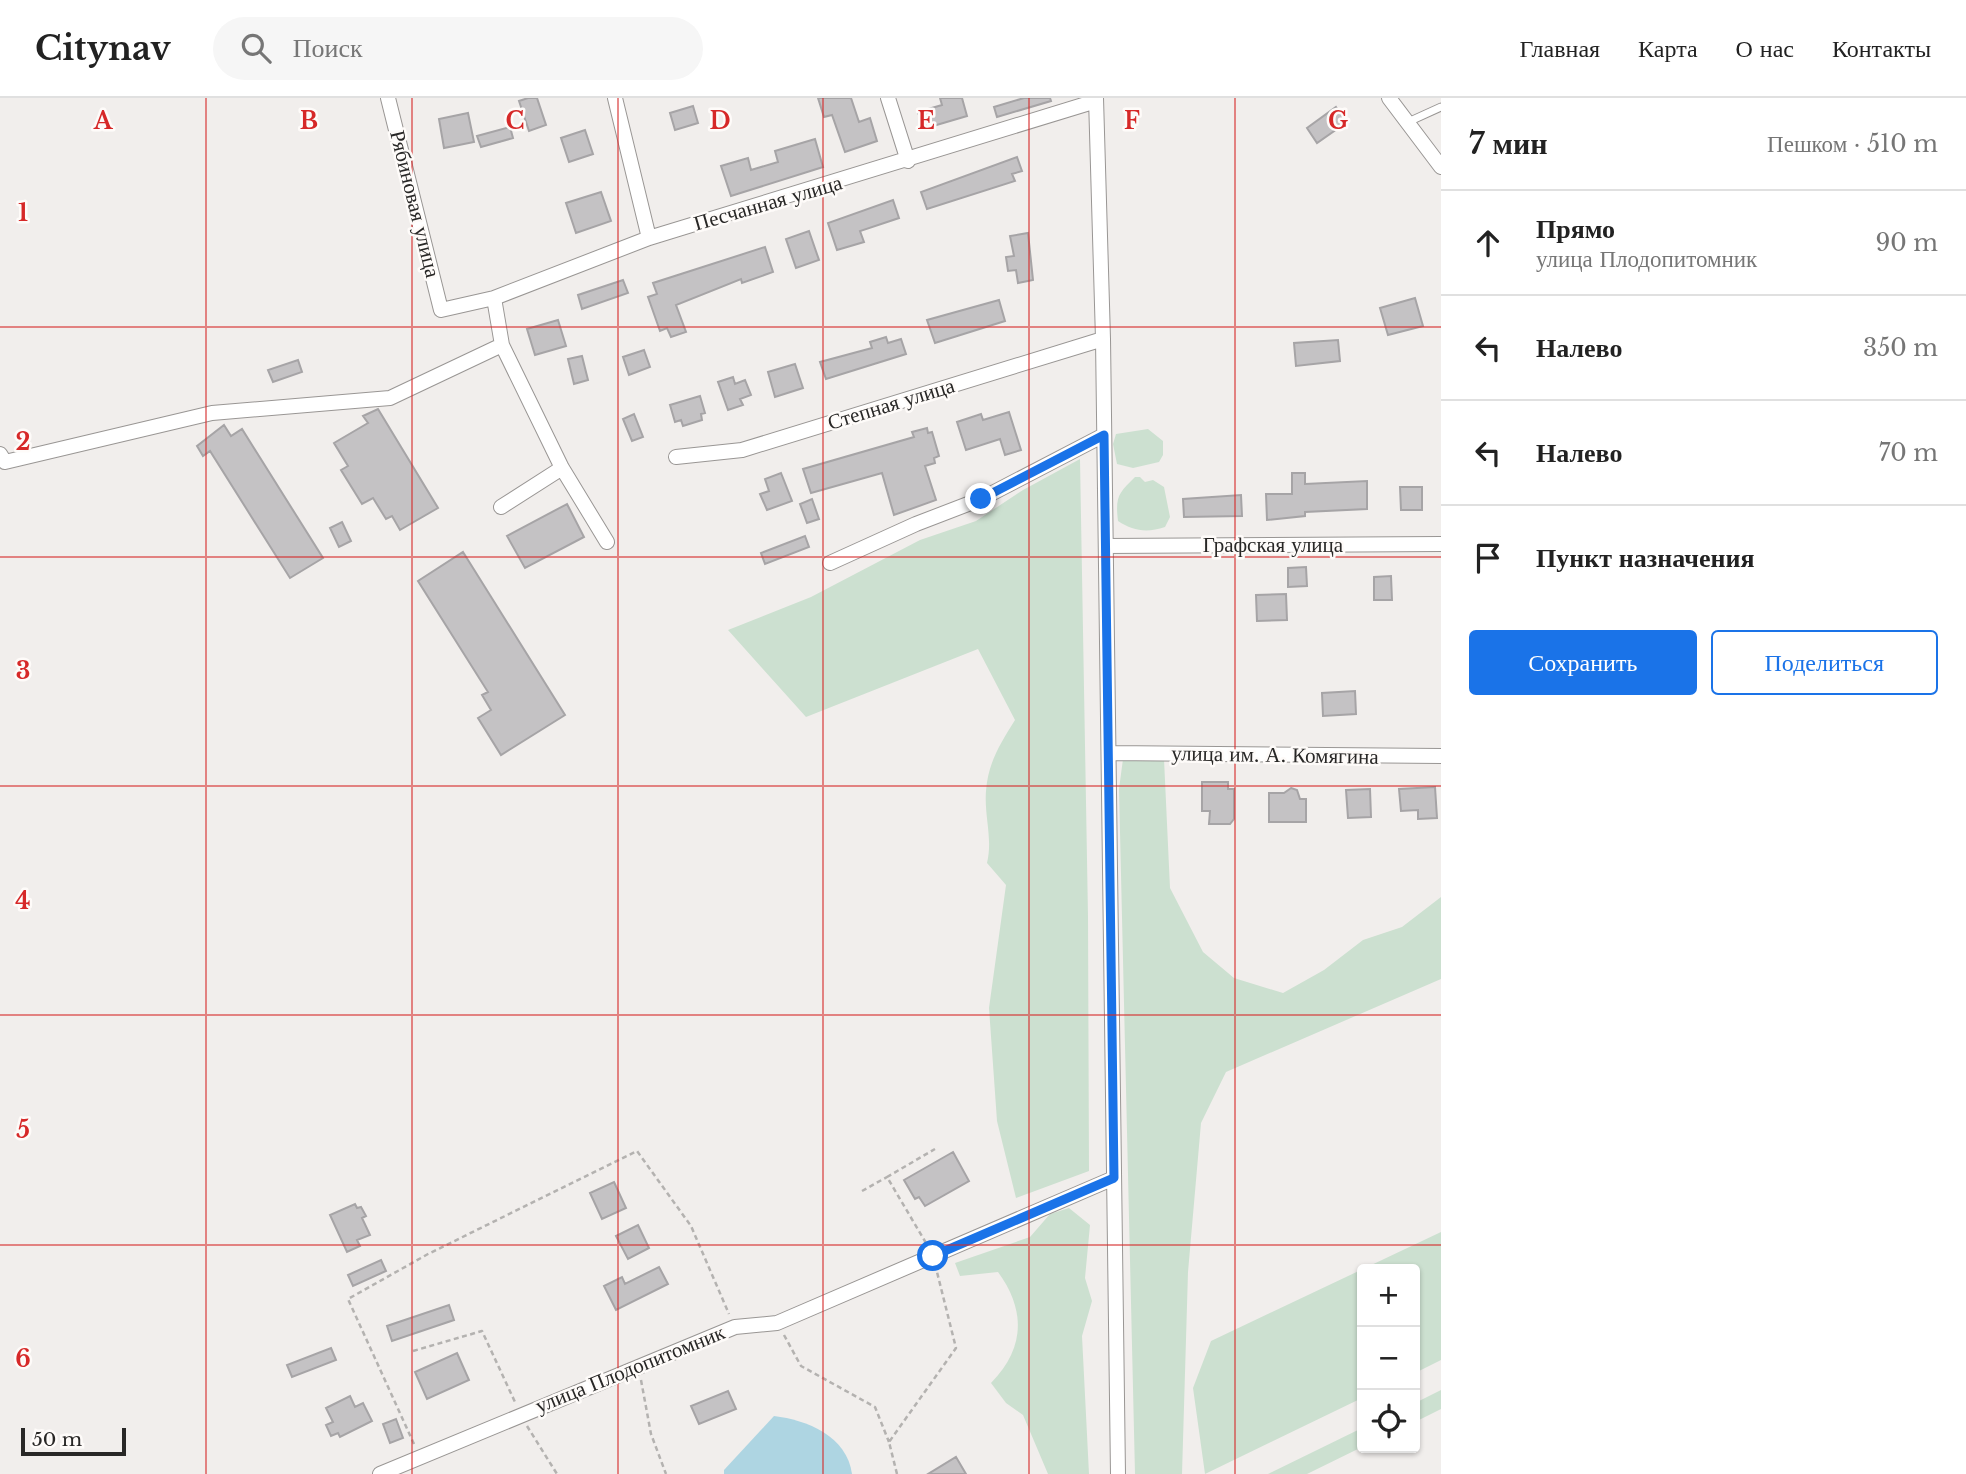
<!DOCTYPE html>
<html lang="ru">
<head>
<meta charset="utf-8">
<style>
  :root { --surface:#fff; --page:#f6f6f6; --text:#222; --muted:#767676; --line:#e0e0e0; --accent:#1a73e8 }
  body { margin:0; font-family:"Libre Baskerville",serif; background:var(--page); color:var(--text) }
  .controls { position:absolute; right:21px; bottom:21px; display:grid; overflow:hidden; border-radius:7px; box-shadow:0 2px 5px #0004 }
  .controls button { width:63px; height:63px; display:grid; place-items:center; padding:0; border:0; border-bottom:2px solid var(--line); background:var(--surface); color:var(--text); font:35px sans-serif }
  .scale { position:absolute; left:21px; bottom:18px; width:105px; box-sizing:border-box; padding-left:7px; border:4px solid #282726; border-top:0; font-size:19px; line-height:24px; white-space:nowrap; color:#282726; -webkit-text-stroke:5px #fefbf9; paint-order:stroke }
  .stop { position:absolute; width:21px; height:21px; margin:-16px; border:5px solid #1a73e8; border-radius:50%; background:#fff }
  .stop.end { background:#1a73e8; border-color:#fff; box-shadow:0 2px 7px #0008 }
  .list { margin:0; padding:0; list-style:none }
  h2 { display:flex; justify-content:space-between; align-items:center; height:91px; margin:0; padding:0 28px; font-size:30px }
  h2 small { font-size:23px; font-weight:400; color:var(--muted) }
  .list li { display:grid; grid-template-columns:46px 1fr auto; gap:21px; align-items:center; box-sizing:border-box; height:105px; padding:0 28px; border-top:2px solid var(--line) }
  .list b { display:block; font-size:26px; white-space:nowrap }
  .list p { margin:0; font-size:23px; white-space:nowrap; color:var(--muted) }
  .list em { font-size:23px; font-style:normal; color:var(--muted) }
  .actions { display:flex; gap:14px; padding:21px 28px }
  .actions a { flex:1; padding:16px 0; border:2px solid var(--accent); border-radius:7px; text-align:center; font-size:24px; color:var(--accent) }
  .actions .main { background:var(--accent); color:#fff }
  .icon { flex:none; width:38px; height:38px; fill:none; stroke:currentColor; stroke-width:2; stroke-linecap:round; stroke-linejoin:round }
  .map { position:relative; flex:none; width:1441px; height:1376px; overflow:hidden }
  header { display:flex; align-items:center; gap:42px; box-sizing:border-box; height:98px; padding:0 35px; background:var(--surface); border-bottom:2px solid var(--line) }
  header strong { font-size:33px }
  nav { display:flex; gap:38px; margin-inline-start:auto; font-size:24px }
  .search { width:490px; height:63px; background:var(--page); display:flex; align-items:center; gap:18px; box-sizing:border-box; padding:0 24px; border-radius:38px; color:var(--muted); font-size:26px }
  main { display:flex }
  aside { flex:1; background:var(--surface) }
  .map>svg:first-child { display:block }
</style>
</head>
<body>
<header>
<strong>Citynav</strong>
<div class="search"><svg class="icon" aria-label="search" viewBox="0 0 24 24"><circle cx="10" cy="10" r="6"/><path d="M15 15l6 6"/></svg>Поиск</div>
<nav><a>Главная</a><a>Карта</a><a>О нас</a><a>Контакты</a></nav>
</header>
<main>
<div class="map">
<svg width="1441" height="1376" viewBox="0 0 1441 1376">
  <rect width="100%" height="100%" fill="#f1eeec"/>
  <path fill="#cce0d0" d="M 1148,331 L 1163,343 L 1163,357 L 1159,364 L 1133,370 L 1117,366 L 1113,346 L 1116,336 Z
    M 1080,361 L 1088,818 L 1089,1073 L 1016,1100 L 997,1023 L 989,910 L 1006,787 L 987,765 C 993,740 984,718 986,693 C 988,665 1000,646 1015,622 L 978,551 L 806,619 L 728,532 L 811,499 L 920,442 L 976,423 L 1023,392 Z
    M 1135,379 L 1140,379 L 1145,384 L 1153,382 L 1164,389 L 1170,419 L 1165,429 C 1147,435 1133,433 1118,423 C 1115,398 1119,395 1135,379 Z
    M 1123,661 L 1164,661 L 1170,790 L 1203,854 L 1234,880 L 1283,895 L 1324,872 L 1363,842 L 1402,829 L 1441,799 L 1441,881 L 1226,974 L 1201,1025 L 1188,1174 L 1182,1376 L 1135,1376 L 1119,691 Z
    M 1069,1110 L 1090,1127 L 1085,1180 L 1092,1203 L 1082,1238 L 1089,1376 L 1048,1376 L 1023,1317 L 1006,1305 L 991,1285 C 1025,1251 1026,1212 998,1174 L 960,1178 L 955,1165 L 1030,1139 L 1050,1116 Z
    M 1441,1134 L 1441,1262 L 1415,1275 L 1415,1171 L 1362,1171 L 1362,1300 L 1205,1376 L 1193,1290 L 1211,1243 Z
    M 1441,1292 L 1441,1311 L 1415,1324 L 1415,1305 Z
    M 1362,1330 L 1362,1349 L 1307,1376 L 1268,1376 Z"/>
  <path fill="#aed5e2" d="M 774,1318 C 807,1322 847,1338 852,1376 L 724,1376 L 724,1372 Z"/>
  <path fill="#c4c2c4" stroke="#a6a4a6" stroke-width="2" d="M 528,0 L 537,0 L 546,27 L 529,33 L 519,3 Z
    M 818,0 L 851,0 L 859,24 L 870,20 L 877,43 L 845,54 L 832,17 L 824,19 Z
    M 940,0 L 962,0 L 967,18 L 923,31 L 918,14 L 942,7 Z
    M 1024,0 L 1050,0 L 1051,3 L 997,19 L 994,9 Z
    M 693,8 L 698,25 L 675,32 L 670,15 Z
    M 1336,9 L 1347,24 L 1317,45 L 1307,30 Z
    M 468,15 L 474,44 L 444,50 L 439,21 Z
    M 510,29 L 513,40 L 481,49 L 477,38 Z
    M 585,32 L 593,56 L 569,64 L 561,40 Z
    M 815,41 L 823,69 L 731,98 L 721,68 L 748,60 L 751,72 L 778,64 L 775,53 Z
    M 1017,59 L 1022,73 L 1012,76 L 1015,83 L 927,111 L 921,94 Z
    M 601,94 L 611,123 L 576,135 L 566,105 Z
    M 893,102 L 899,120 L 860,133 L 864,144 L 837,152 L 828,125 Z
    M 809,133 L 819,162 L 796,170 L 786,141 Z
    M 1028,135 L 1033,182 L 1018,185 L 1016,172 L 1008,173 L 1006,159 L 1014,158 L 1010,138 Z
    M 765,149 L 773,174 L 742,185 L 741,181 L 676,207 L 686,234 L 671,239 L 667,230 L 660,233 L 648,199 L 657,196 L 653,185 Z
    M 623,182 L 628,195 L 582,211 L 578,197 Z
    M 1415,200 L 1423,228 L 1388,237 L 1380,210 Z
    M 999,202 L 1005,223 L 935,245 L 927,222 Z
    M 558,222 L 566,248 L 535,257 L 527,231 Z
    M 886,239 L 888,245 L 901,241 L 906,256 L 826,281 L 820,264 L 872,250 L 870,244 Z
    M 1338,242 L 1340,263 L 1296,268 L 1294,245 Z
    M 644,252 L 650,269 L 629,277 L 623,259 Z
    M 582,258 L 588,282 L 574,286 L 568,261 Z
    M 298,262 L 302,274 L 273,284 L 268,272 Z
    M 795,266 L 803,290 L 775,299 L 768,274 Z
    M 733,279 L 735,286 L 745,282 L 751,297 L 740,301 L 743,307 L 728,312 L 718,284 Z
    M 700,298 L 705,315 L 701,316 L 702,322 L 683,328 L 681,322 L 675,324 L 670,307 Z
    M 378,311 L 438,410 L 400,432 L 392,418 L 386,421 L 373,400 L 362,406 L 341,372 L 348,368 L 334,345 L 368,325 L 363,318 Z
    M 1009,314 L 1021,352 L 1005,357 L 1000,341 L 966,352 L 957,324 L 981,316 L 983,322 Z
    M 634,316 L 643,339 L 632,343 L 623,321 Z
    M 224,327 L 231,338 L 242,331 L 323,460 L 290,480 L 210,353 L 203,358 L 197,348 Z
    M 927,330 L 928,335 L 932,334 L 939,358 L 934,360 L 935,365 L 925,368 L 936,402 L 894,417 L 882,375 L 811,395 L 803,371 L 914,339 L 912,334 Z
    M 781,375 L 792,403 L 767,412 L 760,396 L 769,393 L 765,381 Z
    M 1292,375 L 1305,375 L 1305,386 L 1367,383 L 1367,411 L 1305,414 L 1305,418 L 1267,422 L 1266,396 L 1292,396 Z
    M 1400,389 L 1422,389 L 1422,412 L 1401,412 Z
    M 1241,397 L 1242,418 L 1184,419 L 1183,401 Z
    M 812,401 L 819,421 L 807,425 L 800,406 Z
    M 567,406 L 584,439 L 525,470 L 507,438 Z
    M 342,424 L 351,443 L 339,449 L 330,430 Z
    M 805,438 L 809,449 L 765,466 L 761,455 Z
    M 463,454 L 565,617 L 501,657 L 478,620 L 491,612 L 482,597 L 488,594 L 418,483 Z
    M 1306,469 L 1307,488 L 1288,489 L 1288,470 Z
    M 1391,478 L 1392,502 L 1374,502 L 1374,479 Z
    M 1286,496 L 1287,522 L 1257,523 L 1256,497 Z
    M 1355,593 L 1356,616 L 1323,618 L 1322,595 Z
    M 1202,684 L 1228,684 L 1228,691 L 1234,691 L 1234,721 L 1230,726 L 1209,726 L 1210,713 L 1202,713 Z
    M 1435,689 L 1437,720 L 1418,721 L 1418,712 L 1401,713 L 1399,691 Z
    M 1291,690 L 1297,692 L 1300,701 L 1306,701 L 1306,724 L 1269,724 L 1269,695 L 1284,695 Z
    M 1370,691 L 1371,719 L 1348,720 L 1346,692 Z
    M 953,1054 L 969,1083 L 925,1108 L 919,1099 L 915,1101 L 904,1082 Z
    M 614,1084 L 626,1110 L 602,1121 L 590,1095 Z
    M 355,1106 L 357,1110 L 361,1109 L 366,1118 L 362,1120 L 370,1137 L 357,1142 L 360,1148 L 347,1154 L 330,1117 Z
    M 638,1127 L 649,1150 L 628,1161 L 616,1138 Z
    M 381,1162 L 386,1173 L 353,1188 L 348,1177 Z
    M 659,1169 L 668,1186 L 616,1212 L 604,1188 L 622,1179 L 625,1186 Z
    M 449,1207 L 454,1222 L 392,1243 L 387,1228 Z
    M 331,1250 L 336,1262 L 292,1279 L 287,1267 Z
    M 457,1255 L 469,1282 L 427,1301 L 415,1274 Z
    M 728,1293 L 736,1311 L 699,1326 L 691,1308 Z
    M 350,1298 L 355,1309 L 363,1305 L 372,1323 L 340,1339 L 338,1335 L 331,1338 L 326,1327 L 333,1324 L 326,1310 Z
    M 396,1321 L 403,1340 L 390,1345 L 383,1326 Z
    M 956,1359 L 966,1376 L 928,1376 Z"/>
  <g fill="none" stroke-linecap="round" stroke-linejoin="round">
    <defs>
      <path id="service" d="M 1408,24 L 1441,9"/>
      <path id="minor" d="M 388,0 L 441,212 L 494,200 L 649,140 L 1096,3
        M 615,0 L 649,140
        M 888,0 L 908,63
        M 1096,0 L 1103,241 L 1118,1376
        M 1389,0 L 1441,69
        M 502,247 L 562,370 L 607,444
        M 0,356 L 5,364 L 212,315 L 390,300 L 502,247 L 494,200
        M 676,359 L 742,352 L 1103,241
        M 501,409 L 562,370
        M 1106,448 L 1441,446
        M 830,465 L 916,426 L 981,401 L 1104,337
        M 1109,655 L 1441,658
        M 380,1376 L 735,1229 L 777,1225 L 1114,1080"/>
    </defs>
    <use href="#service" stroke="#999694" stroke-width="9"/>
    <use href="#minor" stroke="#999694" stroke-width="16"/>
    <path stroke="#b4b2b0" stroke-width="2.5" stroke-dasharray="5 3.5" stroke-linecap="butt" d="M 862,1093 L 887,1079
      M 926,1145 L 887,1079 L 935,1051
      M 784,1237 L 801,1268 L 875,1309 L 889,1344
      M 413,1253 L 482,1233 L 515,1304
      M 641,1282 L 651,1336 L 666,1376
      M 527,1328 L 557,1376
      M 414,1346 L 348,1201 L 428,1156 L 637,1053 L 691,1128 L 729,1216
      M 897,1376 L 889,1344 L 956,1250 L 936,1170"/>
    <use href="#service" stroke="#fff" stroke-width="7"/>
    <use href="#minor" stroke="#fff" stroke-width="14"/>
  </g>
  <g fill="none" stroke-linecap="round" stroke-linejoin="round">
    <path stroke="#1a73e8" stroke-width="9" d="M 933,1158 L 1114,1080 L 1104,337 L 981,401"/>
  </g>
  <path fill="none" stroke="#d62828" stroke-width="2" stroke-opacity="0.55" d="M 206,0 L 206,1376M 412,0 L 412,1376M 618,0 L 618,1376M 823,0 L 823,1376M 1029,0 L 1029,1376M 1235,0 L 1235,1376M 0,229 L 1441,229M 0,459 L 1441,459M 0,688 L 1441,688M 0,917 L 1441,917M 0,1147 L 1441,1147"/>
  <g text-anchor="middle" stroke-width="5" stroke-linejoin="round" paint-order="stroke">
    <g font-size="21" fill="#282726" stroke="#fefbf9">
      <text transform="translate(768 105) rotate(-16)" y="7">Песчанная улица</text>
      <text transform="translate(415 106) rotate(76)" y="7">Рябиновая улица</text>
      <text transform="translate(891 306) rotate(-17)" y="7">Степная улица</text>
      <text x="1273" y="454">Графская улица</text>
      <text transform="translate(1275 657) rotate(1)" y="7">улица им. А. Комягина</text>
      <text transform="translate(630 1271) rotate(-22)" y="7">улица Плодопитомник</text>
    </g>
  </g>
  <g font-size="23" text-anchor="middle" font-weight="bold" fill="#d62828" stroke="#fefbf9" stroke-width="5" stroke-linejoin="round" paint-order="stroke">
    <text x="103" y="31">A</text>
    <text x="309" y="31">B</text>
    <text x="515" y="31">C</text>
    <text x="720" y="31">D</text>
    <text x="926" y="31">E</text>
    <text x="1132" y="31">F</text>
    <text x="1338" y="31">G</text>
    <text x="23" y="123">1</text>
    <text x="23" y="352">2</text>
    <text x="23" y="581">3</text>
    <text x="23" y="811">4</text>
    <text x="23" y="1040">5</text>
    <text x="23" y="1269">6</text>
  </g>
</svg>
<div class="controls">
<button>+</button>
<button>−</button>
<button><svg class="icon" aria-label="locate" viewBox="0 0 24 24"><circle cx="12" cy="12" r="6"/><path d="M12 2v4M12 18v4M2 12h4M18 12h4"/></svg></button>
</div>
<div class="scale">50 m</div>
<div class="stop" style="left:933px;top:1158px"></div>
<div class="stop end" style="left:981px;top:401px"></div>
</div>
<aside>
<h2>7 мин<small>Пешком · 510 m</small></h2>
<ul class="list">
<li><svg class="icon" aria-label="ahead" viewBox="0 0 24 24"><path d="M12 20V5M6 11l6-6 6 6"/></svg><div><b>Прямо</b><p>улица Плодопитомник</p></div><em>90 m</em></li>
<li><svg class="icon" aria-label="left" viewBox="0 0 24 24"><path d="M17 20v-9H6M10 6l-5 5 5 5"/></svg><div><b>Налево</b></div><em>350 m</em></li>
<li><svg class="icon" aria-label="left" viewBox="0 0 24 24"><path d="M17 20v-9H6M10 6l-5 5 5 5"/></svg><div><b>Налево</b></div><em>70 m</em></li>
<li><svg class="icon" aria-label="arrive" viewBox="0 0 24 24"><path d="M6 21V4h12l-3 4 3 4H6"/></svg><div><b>Пункт назначения</b></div></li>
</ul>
<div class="actions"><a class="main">Сохранить</a><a>Поделиться</a></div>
</aside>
</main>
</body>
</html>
